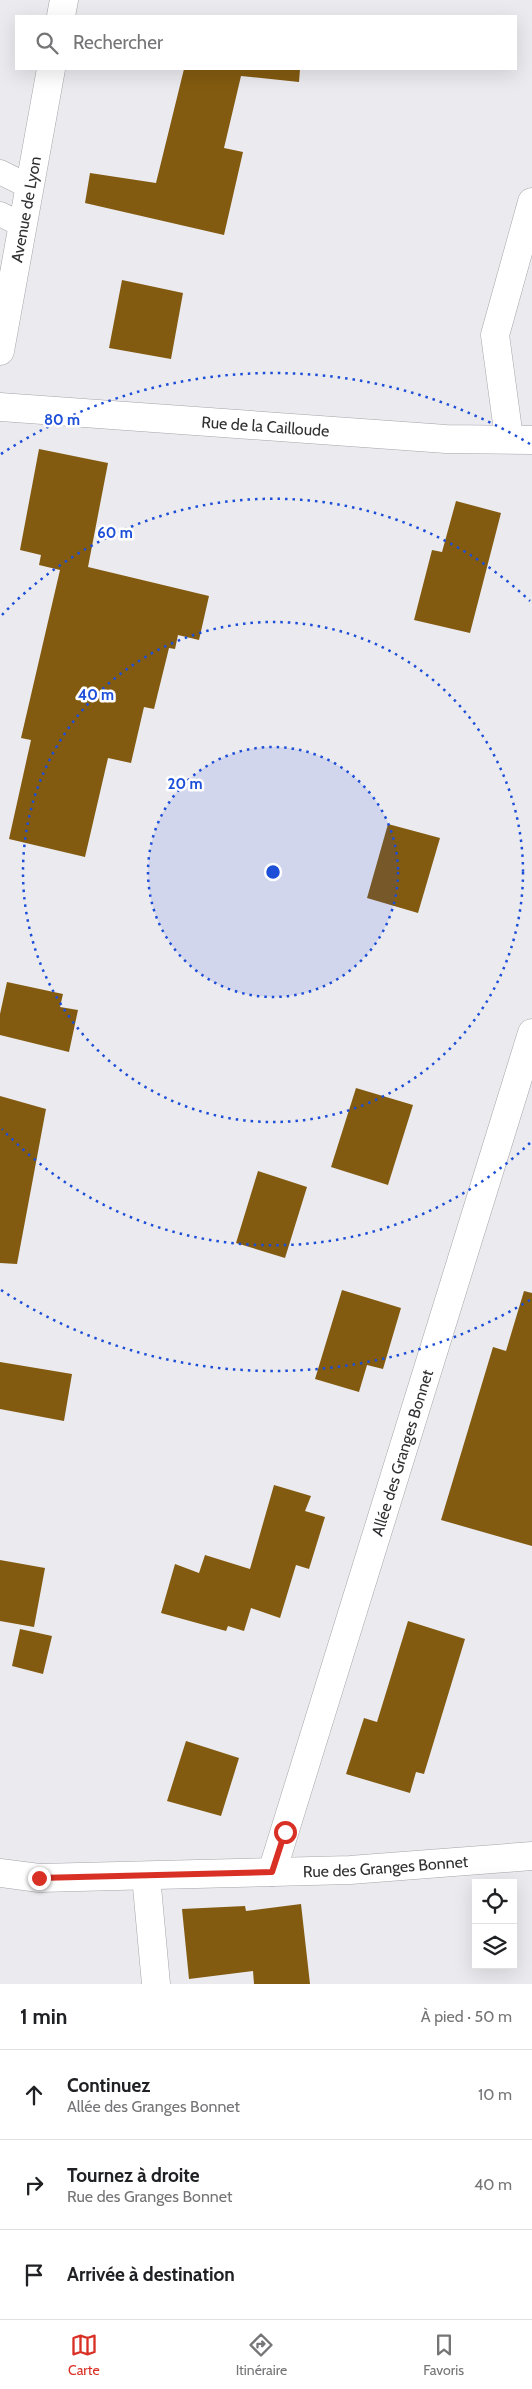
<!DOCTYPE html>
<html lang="fr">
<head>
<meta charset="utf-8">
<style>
  :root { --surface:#fff; --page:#f6f6f6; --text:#202124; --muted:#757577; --line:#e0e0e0; --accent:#d93025 }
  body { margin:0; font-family:Cabin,sans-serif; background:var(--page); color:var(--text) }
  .controls { position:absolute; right:15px; bottom:15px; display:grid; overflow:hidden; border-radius:0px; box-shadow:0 5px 20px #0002 }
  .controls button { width:45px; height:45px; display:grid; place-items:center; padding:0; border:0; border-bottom:1px solid var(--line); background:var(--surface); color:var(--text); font:25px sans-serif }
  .stop { position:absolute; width:15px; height:15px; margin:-11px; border:4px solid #d93025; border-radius:50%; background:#fff }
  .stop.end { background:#d93025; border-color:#fff; box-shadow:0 1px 5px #0008 }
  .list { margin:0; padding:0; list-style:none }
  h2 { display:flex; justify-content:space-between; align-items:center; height:65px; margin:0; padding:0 20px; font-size:21px }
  h2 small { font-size:16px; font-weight:400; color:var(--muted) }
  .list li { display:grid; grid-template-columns:32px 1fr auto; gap:15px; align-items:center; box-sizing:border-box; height:90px; padding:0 20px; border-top:1px solid var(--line) }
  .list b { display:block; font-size:19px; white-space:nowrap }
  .list p { margin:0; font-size:16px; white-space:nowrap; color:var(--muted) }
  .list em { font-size:16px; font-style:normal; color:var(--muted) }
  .icon { flex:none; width:28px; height:28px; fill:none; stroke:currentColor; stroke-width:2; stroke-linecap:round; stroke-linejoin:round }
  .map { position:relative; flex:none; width:532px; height:1984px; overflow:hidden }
  .search { position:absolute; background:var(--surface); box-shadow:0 5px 20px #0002; left:15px; right:15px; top:15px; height:55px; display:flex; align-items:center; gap:12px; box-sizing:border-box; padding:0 18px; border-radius:0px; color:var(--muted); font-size:19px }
  .sheet { height:335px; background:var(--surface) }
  nav { display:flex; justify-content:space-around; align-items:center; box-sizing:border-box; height:70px; border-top:1px solid var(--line); background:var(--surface); font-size:14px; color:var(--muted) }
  nav a { display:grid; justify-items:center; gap:2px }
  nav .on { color:var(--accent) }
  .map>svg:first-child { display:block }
</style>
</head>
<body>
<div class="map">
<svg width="532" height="1984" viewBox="0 0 532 1984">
  <rect width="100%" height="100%" fill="#ebeaef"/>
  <path fill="#835b10" d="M 184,69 L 300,69 L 299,82 L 241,76 L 224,148 L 243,152 L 224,235 L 85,203 L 90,173 L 156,183 Z
    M 122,280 L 183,293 L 171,359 L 109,348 Z
    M 39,449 L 108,463 L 88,567 L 209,596 L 199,640 L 178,635 L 175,649 L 169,648 L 154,709 L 144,707 L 131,763 L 108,758 L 85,857 L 9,839 L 31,740 L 21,738 L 60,570 L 39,565 L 41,555 L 20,550 Z
    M 456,501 L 501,513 L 470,633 L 414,620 L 432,550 L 442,552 Z
    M 388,824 L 440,838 L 418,913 L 367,898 Z
    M 7,982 L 63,994 L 60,1007 L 78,1010 L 69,1052 L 0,1035 L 0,1014 Z
    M 356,1088 L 413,1105 L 388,1185 L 331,1167 Z
    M 0,1096 L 46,1109 L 17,1264 L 0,1263 Z
    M 258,1171 L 307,1187 L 285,1258 L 236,1243 Z
    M 342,1290 L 401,1308 L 383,1369 L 367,1365 L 359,1392 L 315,1379 Z
    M 524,1291 L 532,1293 L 532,1546 L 441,1520 L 493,1347 L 506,1351 Z
    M 0,1362 L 72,1374 L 64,1421 L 0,1409 Z
    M 274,1485 L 311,1496 L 305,1511 L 325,1517 L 309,1569 L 296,1565 L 280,1618 L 251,1608 L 244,1631 L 228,1626 L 226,1631 L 161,1613 L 175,1564 L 199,1573 L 205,1555 L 250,1569 Z
    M 0,1560 L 45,1568 L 34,1627 L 0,1621 Z
    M 408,1621 L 465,1639 L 424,1774 L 416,1772 L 410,1793 L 346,1774 L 364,1718 L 377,1722 Z
    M 20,1629 L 52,1636 L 43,1674 L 12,1666 Z
    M 186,1741 L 239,1758 L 221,1816 L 167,1801 Z
    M 301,1904 L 310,1984 L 254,1984 L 253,1971 L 189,1979 L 182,1909 L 245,1906 L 246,1911 Z"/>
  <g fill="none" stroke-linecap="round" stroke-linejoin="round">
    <defs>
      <path id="service" d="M 0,172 L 30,187
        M 0,214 L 22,225"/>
      <g id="minor">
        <path id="s1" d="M 0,407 L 446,439 L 532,440"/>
        <path d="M 509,438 L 495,335 L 532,202"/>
        <path id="s2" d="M 272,1872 L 532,1033"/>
        <path id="s3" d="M 0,1873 L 39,1878 L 350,1870 L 532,1856"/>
        <path d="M 146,1876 L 156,1984"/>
      </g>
      <g id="primary">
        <path d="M 61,16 L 64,0"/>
        <path id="s4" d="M 0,351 L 51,69"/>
      </g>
    </defs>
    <use href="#service" stroke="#a5a4a9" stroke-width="25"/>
    <use href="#minor" stroke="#a5a4a9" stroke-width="29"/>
    <use href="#primary" stroke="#a5a4a9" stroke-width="29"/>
    <use href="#service" stroke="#fff" stroke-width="24"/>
    <use href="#minor" stroke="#fff" stroke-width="28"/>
    <use href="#primary" stroke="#fff" stroke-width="28"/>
  </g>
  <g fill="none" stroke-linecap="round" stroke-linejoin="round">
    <path stroke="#d93025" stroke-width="6" d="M 39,1878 L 272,1872 L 285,1832"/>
  </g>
  <circle cx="273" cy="872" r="125" fill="#1d4ed8" fill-opacity=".12"/>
  <g fill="none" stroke="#1d4ed8" stroke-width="2.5" stroke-dasharray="2.5 5">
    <circle cx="273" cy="872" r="125"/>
    <circle cx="273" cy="872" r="250"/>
    <path d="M530 1143A374 374 0 0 1 2 1129M2 615A374 374 0 0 1 530 601"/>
    <path d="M530 1300A499 499 0 0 1 1 1290M1 454A499 499 0 0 1 530 444"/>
  </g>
  <g text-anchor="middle" stroke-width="5" stroke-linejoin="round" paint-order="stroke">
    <g font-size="16" fill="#303032" stroke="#fff">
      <text dy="6" stroke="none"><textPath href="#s4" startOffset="144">Avenue de Lyon</textPath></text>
      <text dy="6" stroke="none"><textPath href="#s1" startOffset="266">Rue de la Cailloude</textPath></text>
      <text dy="6" stroke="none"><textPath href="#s2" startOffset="439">Allée des Granges Bonnet</textPath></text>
      <text dy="6" stroke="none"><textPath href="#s3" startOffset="386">Rue des Granges Bonnet</textPath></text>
    </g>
  </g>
  <circle cx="273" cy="872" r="8" fill="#1d4ed8" stroke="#fff" stroke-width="2.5"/>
  <g font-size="15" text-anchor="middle" font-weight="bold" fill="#1d4ed8" stroke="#fff" stroke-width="5" stroke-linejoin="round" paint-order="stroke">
    <text x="62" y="425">80 m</text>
    <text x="115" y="538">60 m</text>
    <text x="96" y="700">40 m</text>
    <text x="185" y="789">20 m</text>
  </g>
</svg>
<div class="controls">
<button><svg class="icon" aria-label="locate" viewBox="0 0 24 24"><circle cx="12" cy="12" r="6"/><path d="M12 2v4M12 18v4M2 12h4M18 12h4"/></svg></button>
<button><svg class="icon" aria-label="layers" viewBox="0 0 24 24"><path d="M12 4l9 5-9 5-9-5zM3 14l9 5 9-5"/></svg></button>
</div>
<div class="stop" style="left:285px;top:1832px"></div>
<div class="stop end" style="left:39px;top:1878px"></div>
<div class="search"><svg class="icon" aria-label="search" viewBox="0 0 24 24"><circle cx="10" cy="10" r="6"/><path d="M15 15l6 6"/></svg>Rechercher</div>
</div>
<section class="sheet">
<h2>1 min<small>À pied · 50 m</small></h2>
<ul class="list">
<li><svg class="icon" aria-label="ahead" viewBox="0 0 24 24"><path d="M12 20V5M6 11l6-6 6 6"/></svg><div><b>Continuez</b><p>Allée des Granges Bonnet</p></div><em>10 m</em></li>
<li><svg class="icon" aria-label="right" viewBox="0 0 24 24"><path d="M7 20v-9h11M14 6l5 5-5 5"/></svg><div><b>Tournez à droite</b><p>Rue des Granges Bonnet</p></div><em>40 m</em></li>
<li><svg class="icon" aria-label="arrive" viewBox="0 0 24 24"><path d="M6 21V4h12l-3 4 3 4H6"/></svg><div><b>Arrivée à destination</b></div></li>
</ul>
</section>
<nav>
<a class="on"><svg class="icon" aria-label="map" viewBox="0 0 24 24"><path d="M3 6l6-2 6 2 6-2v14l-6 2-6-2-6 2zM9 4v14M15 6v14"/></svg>Carte</a>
<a><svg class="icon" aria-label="directions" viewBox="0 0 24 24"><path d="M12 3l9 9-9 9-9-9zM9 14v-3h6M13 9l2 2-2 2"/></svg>Itinéraire</a>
<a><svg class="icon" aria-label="saved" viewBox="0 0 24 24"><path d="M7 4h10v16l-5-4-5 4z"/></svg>Favoris</a>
</nav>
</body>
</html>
